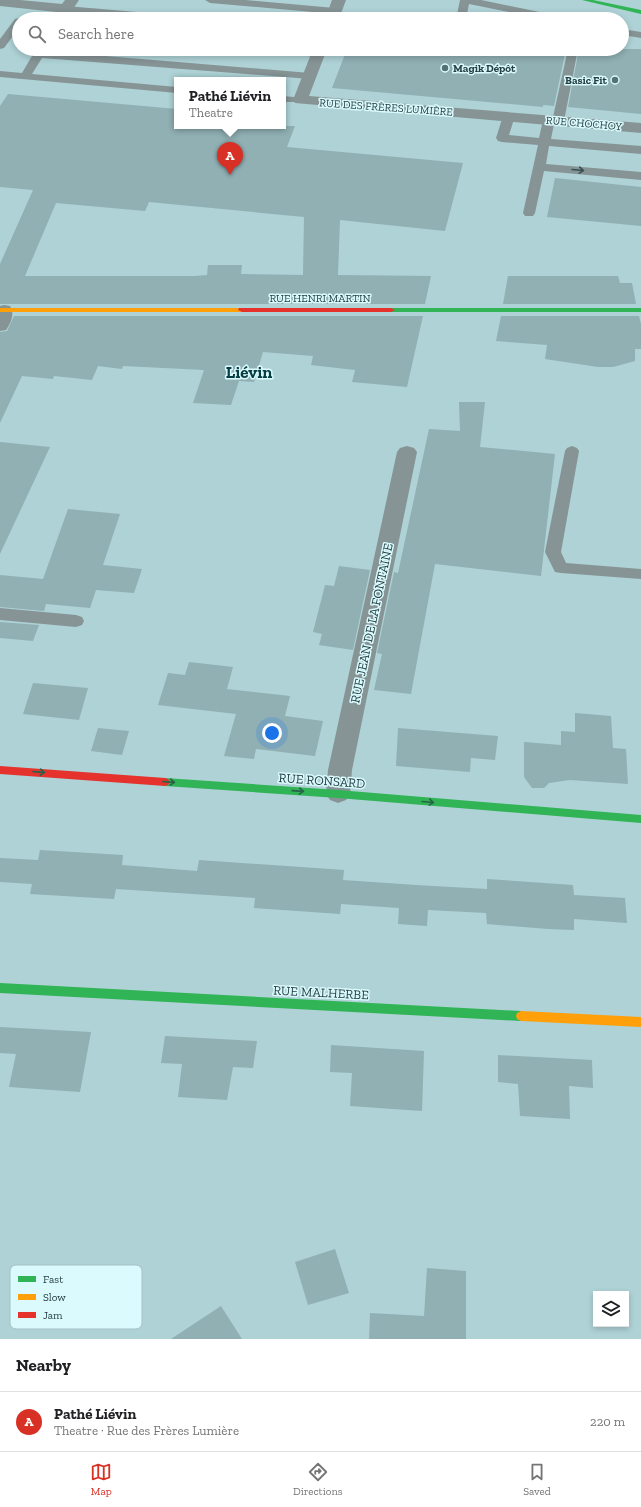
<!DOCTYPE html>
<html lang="en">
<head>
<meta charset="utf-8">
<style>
  :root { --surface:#fff; --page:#f6f6f6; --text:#202124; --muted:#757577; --line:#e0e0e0; --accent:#d93025 }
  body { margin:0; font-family:"Zilla Slab",serif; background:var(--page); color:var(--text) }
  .controls { position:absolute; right:12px; bottom:12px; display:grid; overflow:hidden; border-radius:0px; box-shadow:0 2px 6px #0003 }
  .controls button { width:36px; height:36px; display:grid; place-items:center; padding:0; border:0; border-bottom:1px solid var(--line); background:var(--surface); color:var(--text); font:20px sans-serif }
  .you { position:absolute; left:272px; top:733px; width:14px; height:14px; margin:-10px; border:3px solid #fff; border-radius:50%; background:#1a73e8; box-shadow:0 0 0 6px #1a73e833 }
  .badge { display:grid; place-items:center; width:26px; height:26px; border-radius:50%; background:var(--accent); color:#fff; font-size:13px; font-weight:700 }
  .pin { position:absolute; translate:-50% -33px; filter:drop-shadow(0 1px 2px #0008) }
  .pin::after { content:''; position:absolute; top:21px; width:14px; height:12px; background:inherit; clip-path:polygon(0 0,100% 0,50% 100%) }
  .popup { position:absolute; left:174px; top:77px; width:112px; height:52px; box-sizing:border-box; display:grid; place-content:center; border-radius:0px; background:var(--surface); filter:drop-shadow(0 1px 3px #0005); font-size:13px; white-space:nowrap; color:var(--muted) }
  .popup b { font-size:15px; color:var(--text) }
  .popup::after { content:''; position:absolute; left:50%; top:100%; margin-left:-8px; border:8px solid transparent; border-top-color:var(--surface) }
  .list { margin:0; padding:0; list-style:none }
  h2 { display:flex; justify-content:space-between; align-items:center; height:52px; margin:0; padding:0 16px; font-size:17px }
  h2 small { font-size:13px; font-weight:400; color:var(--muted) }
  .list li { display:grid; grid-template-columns:26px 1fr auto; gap:12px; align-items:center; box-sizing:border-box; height:60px; padding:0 16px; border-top:1px solid var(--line) }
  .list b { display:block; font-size:15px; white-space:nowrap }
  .list p { margin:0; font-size:13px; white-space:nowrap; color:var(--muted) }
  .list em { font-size:13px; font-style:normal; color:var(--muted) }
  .icon { flex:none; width:22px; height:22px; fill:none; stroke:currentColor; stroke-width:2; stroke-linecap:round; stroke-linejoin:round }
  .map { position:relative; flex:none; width:641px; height:1339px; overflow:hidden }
  .search { position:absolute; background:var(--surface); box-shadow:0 2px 6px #0003; left:12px; right:12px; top:12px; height:44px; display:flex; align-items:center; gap:10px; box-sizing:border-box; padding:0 14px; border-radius:22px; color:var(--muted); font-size:15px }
  .sheet { height:112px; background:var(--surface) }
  nav { display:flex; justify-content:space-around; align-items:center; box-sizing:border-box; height:56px; border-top:1px solid var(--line); background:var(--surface); font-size:11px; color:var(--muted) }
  nav a { display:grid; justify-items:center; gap:2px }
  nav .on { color:var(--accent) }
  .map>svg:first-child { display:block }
</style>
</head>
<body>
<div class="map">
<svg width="641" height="1339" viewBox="0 0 641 1339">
  <rect width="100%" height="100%" fill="#aed2d6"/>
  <path fill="#90b0b4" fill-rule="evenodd" d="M 347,49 L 566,49 L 554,106 L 543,105 L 543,107 L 332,88 Z
    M 579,49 L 641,49 L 641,114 L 568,107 Z
    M 8,94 L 177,109 L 177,126 L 295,126 L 287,147 L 463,163 L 445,231 L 340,220 L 338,275 L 431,276 L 425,304 L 0,304 L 0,264 L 33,190 L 0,187 L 0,106 ZM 149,202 L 304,217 L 303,275 L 241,274 L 242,265 L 208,265 L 207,275 L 195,276 L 25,276 L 56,203 L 145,211 Z
    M 555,178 L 641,187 L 641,226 L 547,217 Z
    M 508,276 L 618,276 L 620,283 L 632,283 L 636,304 L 503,304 Z
    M 14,316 L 423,316 L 407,387 L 352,382 L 355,370 L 311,365 L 313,356 L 263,352 L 254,382 L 239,381 L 231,405 L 193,403 L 204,370 L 123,366 L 122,369 L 98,366 L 92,380 L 54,376 L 53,379 L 22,376 L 0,423 L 0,332 L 7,331 Z
    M 501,316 L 639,316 L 641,324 L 641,349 L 635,349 L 635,361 L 613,367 L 598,367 L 545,359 L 547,345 L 496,341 Z
    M 459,402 L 485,402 L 480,447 L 555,454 L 541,576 L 435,564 L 411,694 L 374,690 L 382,654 L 377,653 L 394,572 L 398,573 L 429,429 L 460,431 Z
    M 0,442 L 50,447 L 0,554 Z
    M 68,509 L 120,514 L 103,565 L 142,569 L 134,593 L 96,590 L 90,608 L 46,604 L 44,611 L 0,607 L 0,575 L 43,579 Z
    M 339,566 L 370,570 L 353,650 L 319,645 L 322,634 L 313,632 L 325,585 L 334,586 Z
    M 0,622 L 39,625 L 33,641 L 0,638 Z
    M 189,662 L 233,667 L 227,689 L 290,696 L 285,716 L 323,721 L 315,756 L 256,749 L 254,759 L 224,756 L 236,714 L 158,705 L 168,673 L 185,675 Z
    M 33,683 L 88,688 L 79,720 L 23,714 Z
    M 575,713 L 611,716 L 613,748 L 626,749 L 628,784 L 570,780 L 549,783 L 544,788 L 532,788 L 524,777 L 524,742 L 561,745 L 561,731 L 575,732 Z
    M 98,728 L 129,731 L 122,755 L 91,751 Z
    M 398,728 L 498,736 L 495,760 L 471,758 L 470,772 L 396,766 Z
    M 40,850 L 123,855 L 122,865 L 197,871 L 199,860 L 344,870 L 343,880 L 416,885 L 487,889 L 487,879 L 573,885 L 574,895 L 625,898 L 627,923 L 574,919 L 574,930 L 548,929 L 487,924 L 486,913 L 428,910 L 427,926 L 398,924 L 399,908 L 341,904 L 340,914 L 254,908 L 255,898 L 116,889 L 114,899 L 30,894 L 32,884 L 0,882 L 0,858 L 38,860 Z
    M 0,1027 L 91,1032 L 80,1092 L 9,1087 L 16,1054 L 0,1053 Z
    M 165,1036 L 257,1041 L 253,1068 L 233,1067 L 227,1100 L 178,1097 L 182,1064 L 161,1063 Z
    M 331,1045 L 424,1051 L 422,1111 L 350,1106 L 352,1073 L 330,1072 Z
    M 498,1055 L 592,1060 L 593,1088 L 569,1086 L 570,1119 L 520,1116 L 518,1084 L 498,1082 Z
    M 335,1249 L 349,1293 L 308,1305 L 295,1262 Z
    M 427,1268 L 466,1271 L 466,1339 L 369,1339 L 370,1313 L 424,1316 Z
    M 221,1306 L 242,1339 L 171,1339 Z"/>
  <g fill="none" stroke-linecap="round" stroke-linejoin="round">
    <path fill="#869495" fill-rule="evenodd" d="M 205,0 L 246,0 L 335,8 L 340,11 L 335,14 L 210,3 Z
      M 460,0 L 481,0 L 559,16 L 564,19 L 543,19 L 469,4 L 466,19 L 456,19 Z
      M 66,6 L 184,16 L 189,19 L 146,19 L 69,12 L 65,19 L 55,19 L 62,7 Z
      M 19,18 L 23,19 L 19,19 L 19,28 L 4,48 L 0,49 L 0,39 L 15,19 Z
      M 622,29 L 641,32 L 641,38 L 622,35 Z
      M 36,49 L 46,49 L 45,51 L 310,73 L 316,76 L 310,79 L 42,58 L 32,74 L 177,87 L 177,93 L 0,77 L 0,71 L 22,73 Z
      M 256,49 C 268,49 317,46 324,54 L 318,57 L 261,52 Z
      M 568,49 L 578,49 L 564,121 L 562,123 L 554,124 L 551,139 L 641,146 L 641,154 L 549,146 L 546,164 L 641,172 L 641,180 L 544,171 L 535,213 L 533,216 L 525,216 L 523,213 L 538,145 L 502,142 L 498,141 L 496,138 L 503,116 L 505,114 L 513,114 L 515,116 L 509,135 L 539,138 L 543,120 L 545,118 L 553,117 Z
      M 283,96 L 304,98 L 306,100 L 304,102 L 283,102 Z
      M 572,446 L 577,448 L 579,451 L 561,552 L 566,563 L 641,569 L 641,579 L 561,573 L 555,572 L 545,552 L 565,451 L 567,448 Z
      M 0,608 L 76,615 L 82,617 L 84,621 L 82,625 L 76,627 L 0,620 Z"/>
    <path fill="#869495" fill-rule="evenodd" d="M 0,0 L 20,0 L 62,4 L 65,0 L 79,0 L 71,12 L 66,13 L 0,6 Z
      M 332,0 L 346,0 L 339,19 L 325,19 Z
      M 313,49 L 327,49 L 309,96 L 641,123 L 641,133 L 295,103 L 293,100 Z
      M 4,305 L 10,306 C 15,314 11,323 6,330 L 0,331 L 0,306 Z
      M 407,446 L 414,448 L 417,452 L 352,770 L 350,794 L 346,800 L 338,803 L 330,800 L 326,794 L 328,770 L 397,452 L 400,448 Z"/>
    <path fill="#30b455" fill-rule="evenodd" d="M 582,0 L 593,0 L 641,10 L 641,14 Z
      M 388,308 L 641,308 L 641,312 L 388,312 Z
      M 165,778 L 338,790 L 641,815 L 641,823 L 338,798 L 165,786 L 162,785 L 160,782 L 162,779 Z
      M 0,983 L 521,1011 L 525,1013 L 526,1016 L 525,1019 L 521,1021 L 0,993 Z"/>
    <path fill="#ff9f0a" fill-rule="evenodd" d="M 0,308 L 242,308 L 246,310 L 242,312 L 0,312 Z
      M 521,1011 L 641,1017 L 641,1027 L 521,1021 L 517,1019 L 516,1016 L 517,1013 Z"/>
    <path fill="#e5322d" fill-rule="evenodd" d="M 239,308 L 391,308 L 395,310 L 391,312 L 242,312 L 238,310 Z
      M 0,766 L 165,778 L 168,779 L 170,782 L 168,785 L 165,786 L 0,774 Z"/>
  </g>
  <defs><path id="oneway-shaft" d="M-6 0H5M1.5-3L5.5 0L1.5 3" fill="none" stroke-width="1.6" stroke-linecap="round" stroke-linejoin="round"/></defs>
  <use stroke="#385053" href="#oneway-shaft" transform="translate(578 170) rotate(5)"/>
  <g stroke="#286248">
    <use href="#oneway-shaft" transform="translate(39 772) rotate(4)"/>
    <use href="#oneway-shaft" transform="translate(169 782) rotate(4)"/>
    <use href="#oneway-shaft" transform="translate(298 791) rotate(4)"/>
    <use href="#oneway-shaft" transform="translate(428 802) rotate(5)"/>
  </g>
  <g fill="#547276" stroke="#dbfafd" stroke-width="1.5">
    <circle cx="445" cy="68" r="4"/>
    <circle cx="615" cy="80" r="4"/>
  </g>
  <g text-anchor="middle" stroke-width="3" stroke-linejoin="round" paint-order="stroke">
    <g font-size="11" font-weight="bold" fill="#243f42" stroke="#dbfafd" text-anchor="start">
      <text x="453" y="72">Magik Dépôt</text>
      <text x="607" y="84" text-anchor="end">Basic Fit</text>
    </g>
    <g font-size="11" fill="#243f42" stroke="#dbfafd">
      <text transform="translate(386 107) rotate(4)" y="4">RUE DES FRÈRES LUMIÈRE</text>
      <text transform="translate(584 123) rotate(5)" y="4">RUE CHOCHOY</text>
      <text x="320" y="302">RUE HENRI MARTIN</text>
    </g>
    <g font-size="13" fill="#243f42" stroke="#dbfafd">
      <text transform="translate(371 623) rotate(-78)" y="5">RUE JEAN DE LA FONTAINE</text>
      <text transform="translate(322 780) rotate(4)" y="5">RUE RONSARD</text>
      <text transform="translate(321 992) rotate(3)" y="5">RUE MALHERBE</text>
    </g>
    <g font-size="17" font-weight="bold" fill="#063d42" stroke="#dbfafd">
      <text x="249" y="378">Liévin</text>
    </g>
  </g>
  <rect x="10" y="1265" width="132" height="64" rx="6" fill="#dbfafd" stroke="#a4c2c5" stroke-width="1"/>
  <rect x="18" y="1276" width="18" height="6" fill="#30b455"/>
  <rect x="18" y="1294" width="18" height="6" fill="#ff9f0a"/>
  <rect x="18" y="1312" width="18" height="6" fill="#e5322d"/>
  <g font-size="11" fill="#243f42">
    <text x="43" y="1283">Fast</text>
    <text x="43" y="1301">Slow</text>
    <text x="43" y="1319">Jam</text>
  </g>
</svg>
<div class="controls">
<button><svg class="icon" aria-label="layers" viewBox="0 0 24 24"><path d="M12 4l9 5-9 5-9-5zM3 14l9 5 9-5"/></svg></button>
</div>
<div class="you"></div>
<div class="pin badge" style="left:230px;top:175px">A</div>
<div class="popup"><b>Pathé Liévin</b>Theatre</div>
<div class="search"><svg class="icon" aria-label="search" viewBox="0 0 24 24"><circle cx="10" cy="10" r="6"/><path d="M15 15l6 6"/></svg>Search here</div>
</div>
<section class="sheet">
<h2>Nearby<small></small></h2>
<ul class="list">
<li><span class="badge">A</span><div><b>Pathé Liévin</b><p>Theatre · Rue des Frères Lumière</p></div><em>220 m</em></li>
</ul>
</section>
<nav>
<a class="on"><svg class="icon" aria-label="map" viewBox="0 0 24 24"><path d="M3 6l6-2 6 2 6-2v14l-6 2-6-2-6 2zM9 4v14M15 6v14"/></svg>Map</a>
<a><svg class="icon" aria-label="directions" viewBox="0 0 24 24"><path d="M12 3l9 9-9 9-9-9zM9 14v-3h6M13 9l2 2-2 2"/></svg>Directions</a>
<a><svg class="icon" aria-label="saved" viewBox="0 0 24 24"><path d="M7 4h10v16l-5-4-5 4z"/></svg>Saved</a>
</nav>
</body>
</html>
